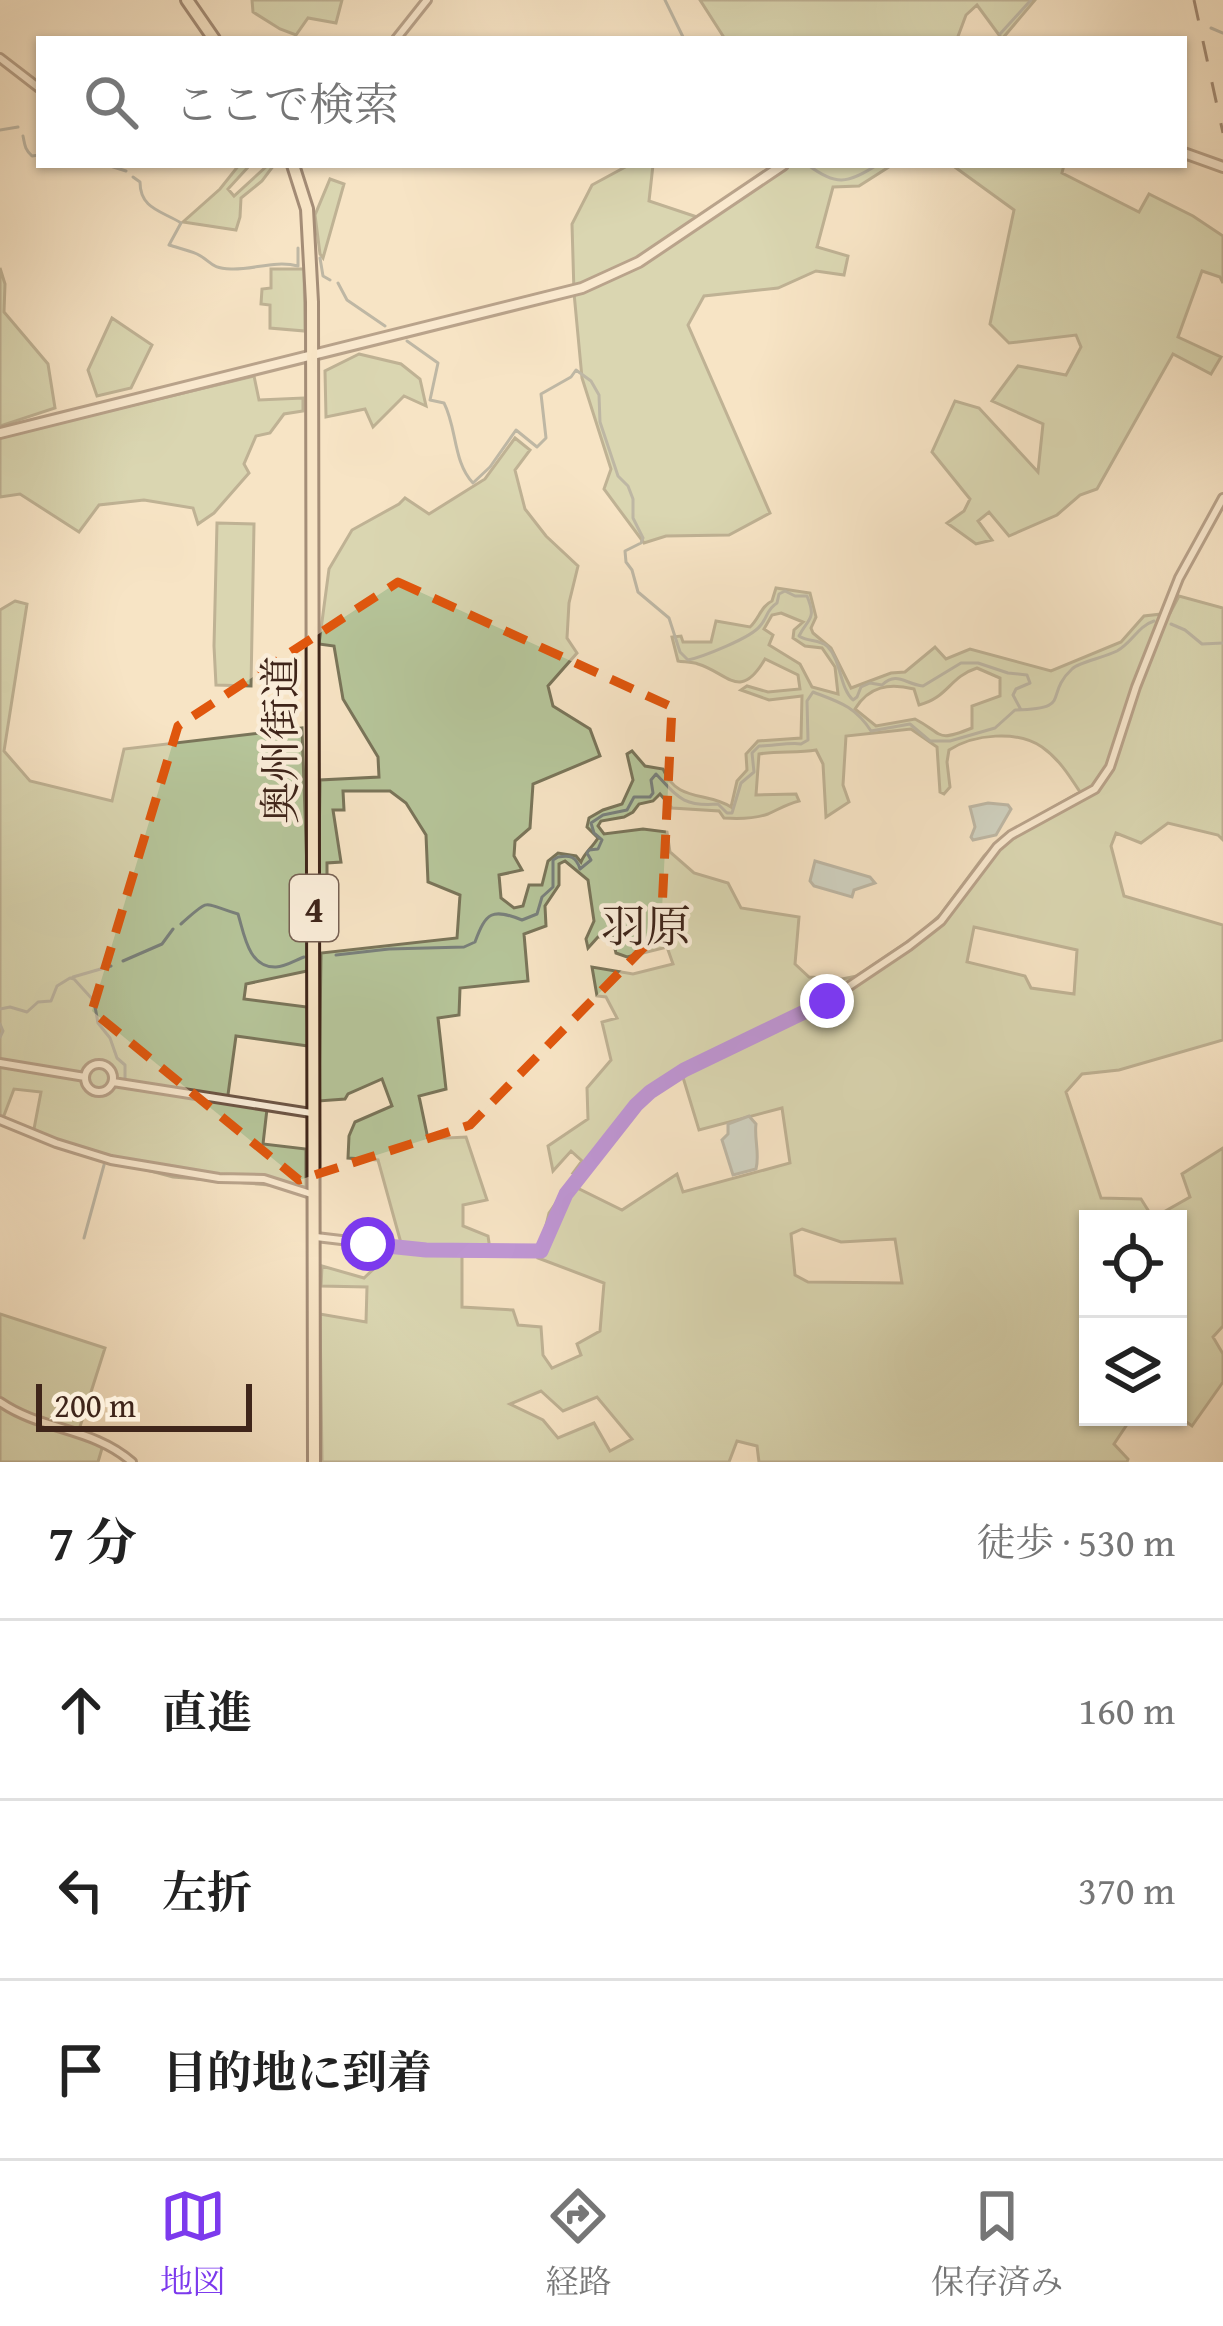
<!DOCTYPE html>
<html lang="ja">
<head>
<meta charset="utf-8">
<style>
  :root { --surface:#fff; --page:#f6f6f6; --text:#222; --muted:#767676; --line:#e0e0e0; --accent:#7c3aed }
  body { margin:0; font-family:"Gentium Book Plus","Noto Serif JP",serif; background:var(--page); color:var(--text) }
  .controls { position:absolute; right:36px; bottom:36px; display:grid; overflow:hidden; border-radius:0px; box-shadow:0 3px 9px #0004 }
  .controls button { width:108px; height:108px; display:grid; place-items:center; padding:0; border:0; border-bottom:3px solid var(--line); background:var(--surface); color:var(--text); font:60px sans-serif }
  .scale { position:absolute; left:36px; bottom:30px; width:216px; box-sizing:border-box; padding-left:12px; border:6px solid #3f251a; border-top:0; font-size:33px; line-height:42px; white-space:nowrap; color:#3f251a; -webkit-text-stroke:9px #faedd9; paint-order:stroke }
  .stop { position:absolute; width:36px; height:36px; margin:-27px; border:9px solid #7c3aed; border-radius:50%; background:#fff }
  .stop.end { background:#7c3aed; border-color:#fff; box-shadow:0 3px 12px #0008 }
  .list { margin:0; padding:0; list-style:none }
  h2 { display:flex; justify-content:space-between; align-items:center; height:156px; margin:0; padding:0 48px; font-size:51px }
  h2 small { font-size:39px; font-weight:400; color:var(--muted) }
  .list li { display:grid; grid-template-columns:78px 1fr auto; gap:36px; align-items:center; box-sizing:border-box; height:180px; padding:0 48px; border-top:3px solid var(--line) }
  .list b { display:block; font-size:45px; white-space:nowrap }
  .list em { font-size:39px; font-style:normal; color:var(--muted) }
  .icon { flex:none; width:66px; height:66px; fill:none; stroke:currentColor; stroke-width:2; stroke-linecap:round; stroke-linejoin:round }
  .map { position:relative; flex:none; width:1223px; height:1462px; overflow:hidden }
  .search { position:absolute; background:var(--surface); box-shadow:0 3px 9px #0004; left:36px; right:36px; top:36px; height:132px; display:flex; align-items:center; gap:30px; box-sizing:border-box; padding:0 42px; border-radius:0px; color:var(--muted); font-size:45px }
  .sheet { height:696px; background:var(--surface) }
  nav { display:flex; justify-content:space-around; align-items:center; box-sizing:border-box; height:168px; border-top:3px solid var(--line); background:var(--surface); font-size:33px; color:var(--muted) }
  nav a { display:grid; justify-items:center; gap:6px }
  nav .on { color:var(--accent) }
  .map>svg:first-child { display:block }
</style>
</head>
<body>
<div class="map">
<svg width="1223" height="1462" viewBox="0 0 1223 1462">
  <rect width="100%" height="100%" fill="#f7e4c5"/>
  <filter id="stains"><feTurbulence type="fractalNoise" baseFrequency=".00167" numOctaves="4"/><feColorMatrix values="0 0 0 0 .2 0 0 0 0 .09 0 0 0 0 .02 0 0 0 .5 -.17"/></filter>
  <radialGradient id="worn" r=".72"><stop offset=".6" stop-color="#630" stop-opacity="0"/><stop offset="1" stop-color="#630" stop-opacity=".3"/></radialGradient>
  <path fill="#b6c59a" stroke="#7a755a" stroke-width="3" fill-rule="evenodd" d="M 252,0 L 342,0 L 336,23 L 308,18 L 296,35 L 280,29 L 253,12 Z
    M 700,0 L 1035,0 L 1002,39 L 977,5 L 966,15 L 957,39 L 725,39 Z
    M 239,165 L 250,165 L 228,189 L 234,196 L 268,165 L 274,165 L 262,181 L 241,198 L 240,217 L 236,230 L 183,222 L 220,189 Z
    M 629,165 L 653,165 L 649,201 L 706,220 L 781,165 L 892,165 L 859,186 L 833,187 L 817,247 L 848,256 L 844,275 L 816,271 L 778,288 L 704,296 L 688,325 L 770,513 L 729,535 L 666,536 L 644,543 L 604,489 L 611,469 L 582,378 L 574,293 L 572,224 L 592,185 Z
    M 952,165 L 1064,165 L 1062,173 L 1139,212 L 1149,194 L 1193,216 L 1223,236 L 1223,283 L 1220,277 L 1202,271 L 1178,337 L 1221,357 L 1211,374 L 1173,354 L 1097,489 L 1080,495 L 1057,515 L 1009,536 L 989,512 L 978,521 L 992,540 L 976,544 L 947,523 L 964,511 L 970,499 L 932,452 L 955,401 L 979,408 L 1038,472 L 1043,424 L 992,401 L 1018,366 L 1066,375 L 1081,347 L 1076,335 L 1009,343 L 990,324 L 1014,210 Z
    M 330,179 L 344,184 L 323,258 L 320,254 L 315,215 Z
    M 0,268 L 5,284 L 4,312 L 48,364 L 55,408 L 0,426 Z
    M 271,269 L 304,269 L 305,331 L 270,328 L 270,305 L 261,304 L 262,289 L 271,288 Z
    M 112,318 L 152,345 L 131,388 L 97,396 L 88,370 Z
    M 359,354 L 401,364 L 420,379 L 426,406 L 404,396 L 373,427 L 365,409 L 326,417 L 325,371 Z
    M 254,376 L 259,400 L 303,398 L 303,411 L 284,414 L 270,433 L 256,436 L 244,464 L 249,473 L 214,513 L 198,524 L 193,508 L 144,500 L 99,505 L 79,532 L 20,494 L 0,497 L 0,437 Z
    M 515,438 L 530,450 L 515,470 L 525,509 L 546,536 L 578,566 L 569,603 L 567,638 L 577,653 L 548,686 L 553,706 L 590,729 L 600,756 L 533,784 L 530,828 L 515,841 L 514,856 L 522,870 L 499,875 L 501,898 L 514,908 L 523,906 L 529,885 L 542,885 L 548,861 L 558,853 L 576,856 L 581,862 C 585,852 592,848 598,838 L 587,827 L 589,818 L 603,810 L 622,804 L 633,780 L 627,754 L 632,751 L 645,766 L 663,769 C 677,803 707,791 731,807 L 737,781 L 747,770 L 746,754 L 758,741 L 801,738 L 802,696 L 769,700 L 741,690 L 747,686 L 768,692 L 800,689 L 798,675 L 765,659 C 740,702 728,673 698,664 C 693,662 683,662 678,661 L 672,637 L 681,636 L 683,642 L 711,642 L 716,621 L 750,627 C 759,619 761,606 772,601 L 776,588 L 810,593 L 816,617 L 811,628 L 813,633 L 831,648 L 851,688 L 891,673 L 905,672 L 935,647 L 946,659 L 970,649 L 1051,671 L 1121,642 L 1144,616 L 1170,613 L 1179,596 L 1223,608 L 1223,840 L 1218,835 L 1168,823 L 1141,843 L 1116,833 L 1111,846 L 1124,896 L 1223,925 L 1223,1040 L 1119,1070 L 1082,1074 L 1066,1092 L 1101,1198 L 1141,1199 L 1153,1218 L 1190,1197 L 1182,1174 L 1223,1148 L 1223,1326 L 1213,1337 L 1223,1354 L 1223,1382 L 1192,1426 L 1178,1416 L 1178,1219 L 1088,1219 L 1088,1417 L 1132,1417 L 1114,1444 L 1128,1459 L 1127,1462 L 759,1462 L 757,1446 L 737,1441 L 729,1462 L 322,1462 L 320,1314 L 366,1322 L 367,1287 L 321,1286 L 322,1266 L 364,1278 L 401,1243 L 378,1160 L 348,1158 L 349,1136 L 355,1122 L 392,1106 L 382,1079 L 348,1094 L 345,1099 L 319,1101 L 321,953 L 457,938 L 460,895 L 428,882 L 426,835 L 406,803 L 390,791 L 343,791 L 344,810 L 333,810 L 341,862 L 327,863 L 327,926 L 318,925 L 320,780 L 379,777 L 378,757 L 343,699 L 334,646 L 319,644 L 329,569 L 352,530 L 399,504 L 405,498 L 429,514 L 485,479 ZM 781,613 L 803,622 L 794,630 L 793,638 L 805,646 L 822,648 L 835,667 L 838,694 L 812,687 L 800,664 L 769,645 L 773,635 L 764,629 L 772,615 ZM 977,668 L 1000,678 L 1000,696 L 972,706 L 972,728 C 935,743 944,734 915,719 L 876,726 L 855,709 C 869,686 889,683 914,689 L 919,705 C 949,697 949,677 977,668 ZM 911,729 L 937,747 L 940,792 L 944,794 L 950,787 L 947,762 L 949,750 C 974,734 1017,730 1042,747 C 1059,759 1069,775 1080,792 L 1005,835 L 984,856 L 941,914 L 919,934 L 857,976 L 842,979 L 809,977 L 795,964 L 799,917 L 741,908 L 728,883 L 694,873 L 670,852 L 667,832 L 643,829 L 604,834 L 598,826 L 601,821 L 624,817 L 633,812 L 639,804 L 653,801 L 660,794 L 672,808 L 719,811 L 724,818 C 739,819 754,819 768,814 C 779,809 787,804 799,801 L 796,794 L 756,795 L 759,754 C 779,751 798,753 816,750 L 823,764 L 826,817 L 849,802 L 843,785 L 846,736 ZM 565,861 L 588,880 L 594,921 L 586,939 L 588,948 L 598,937 L 612,936 L 616,953 L 627,957 L 667,947 L 673,964 L 633,974 L 592,967 L 597,996 L 606,997 L 617,1018 L 602,1022 L 611,1060 L 587,1088 L 588,1119 L 548,1146 L 553,1171 L 571,1151 L 582,1161 L 573,1173 L 578,1175 C 606,1140 636,1084 682,1074 L 699,1130 L 782,1108 L 790,1163 L 683,1192 L 677,1174 L 622,1210 L 569,1184 L 549,1213 L 538,1258 L 604,1283 L 600,1331 L 577,1344 L 581,1355 L 552,1368 L 543,1355 L 541,1327 L 518,1325 L 513,1310 L 462,1307 L 462,1256 L 491,1256 L 488,1236 L 463,1226 L 463,1205 L 487,1200 L 466,1137 L 428,1139 L 419,1096 L 446,1089 L 438,1018 L 459,1015 L 460,988 L 528,981 L 524,934 L 546,926 L 545,906 L 559,885 L 559,864 ZM 974,927 L 1077,950 L 1074,994 L 1031,988 L 1025,976 L 967,962 ZM 802,1229 L 841,1242 L 895,1239 L 902,1283 L 808,1282 L 795,1275 L 791,1234 ZM 541,1391 L 563,1411 L 597,1397 L 632,1439 L 610,1451 L 594,1423 L 558,1438 L 543,1420 L 510,1404 Z
    M 217,523 L 254,524 L 251,686 L 216,685 L 214,646 Z
    M 15,601 L 27,604 L 4,751 L 30,781 L 112,801 L 124,749 L 302,728 L 309,926 L 307,971 L 246,984 L 244,999 L 307,1007 L 308,1046 L 236,1036 L 227,1102 L 267,1109 L 263,1144 L 306,1149 L 306,1188 L 173,1177 L 56,1146 L 34,1129 L 41,1092 L 14,1089 L 3,1118 L 0,1118 L 0,610 Z
    M 0,1314 L 105,1348 L 77,1436 L 103,1445 L 98,1462 L 0,1462 Z"/>
  <path fill="#9fbcbd" stroke="#79807c" stroke-width="3" d="M 988,803 L 1008,805 L 1011,809 L 996,835 L 973,840 L 971,837 L 975,827 L 970,807 Z
    M 815,861 L 870,877 L 875,883 L 854,890 L 852,897 L 814,886 L 810,881 Z
    M 749,1116 L 756,1124 C 754,1139 760,1154 756,1169 L 733,1175 L 722,1140 L 728,1134 L 728,1124 Z"/>
  <g fill="none" stroke-linecap="round" stroke-linejoin="round">
    <path stroke="#79807c" stroke-width="3" d="M 665,0 L 684,39
      M 1211,28 L 1223,33
      M 1000,34 L 1031,0
      M 0,130 L 18,127
      M 23,136 C 25,145 24,148 32,156 L 39,155
      M 107,165 L 126,171
      M 808,165 C 836,186 847,184 877,165
      M 133,177 L 140,182 C 140,209 162,211 181,223 L 169,245 C 178,248 188,250 197,254 C 213,262 209,268 231,269 C 253,270 275,260 298,266 L 298,248
      M 320,258 L 323,276 L 330,280
      M 338,283 L 347,300 L 385,326
      M 407,341 L 438,363 L 430,400 L 444,403 C 457,428 453,462 473,483 L 490,467 L 516,430 L 537,447 L 546,438 L 541,394 L 571,377 L 576,370 L 591,381 L 599,395 L 600,422 L 618,476 L 628,486 L 633,499 L 633,518 L 643,538 L 641,543 L 625,551 L 626,562 L 632,570 L 638,592 L 669,618 L 680,652 L 688,660 C 702,657 751,638 760,626 C 768,617 766,610 777,603 L 779,594 L 785,591 L 795,596 L 807,596 C 817,620 808,618 799,636 C 808,642 819,639 827,646 C 842,661 839,687 853,700 L 857,697 L 861,687 L 870,683 L 882,685 C 897,671 905,684 923,686 L 961,663 L 978,663 L 1008,673 L 1027,675 L 1030,683 L 1016,689 L 1013,695 L 1020,708
      M 1171,624 L 1185,630 L 1202,644 L 1223,643
      M 181,924 C 212,897 200,903 238,914 C 244,933 248,968 276,967 C 285,967 296,960 304,957
      M 336,955 L 389,949 L 464,947 L 475,942 C 486,912 492,908 522,920 L 537,914 L 542,897 L 553,887 L 553,860 L 558,857 C 570,855 576,856 580,869 L 591,860 L 587,853 L 589,850 L 598,849 L 602,840 L 594,833 L 591,823 L 603,815 L 627,810 L 634,797 L 650,797 L 653,793 L 651,780 L 656,774 C 677,796 682,807 718,804 L 727,813 L 732,813 L 741,783 L 754,772 L 752,753 L 759,746 C 771,746 792,742 801,744 L 808,740 L 807,701 L 813,692 C 839,702 855,706 871,731 L 910,724 L 930,741 L 950,741 L 995,728 L 1015,710 C 1074,709 1043,696 1072,669 C 1079,662 1103,658 1117,651 C 1132,643 1138,626 1154,621
      M 123,961 L 162,944 L 173,929
      M 73,977 L 111,966
      M 0,1009 L 10,1007 L 27,1012 L 38,1002 L 51,1001 L 57,986 L 70,978 L 74,979 L 94,1001 L 98,1023 L 110,1038 L 117,1058 L 125,1065 L 125,1080
      M 0,1024 L 3,1031 L 0,1037
      M 84,1238 L 104,1165"/>
    <defs>
      <path id="minor" d="M 396,39 L 427,0
        M 0,58 L 39,88
        M 0,1063 L 85,1077
        M85 1078a14 14 0 1 1 28 0a14 14 0 1 1-28 0Z
        M 113,1082 L 311,1113
        M 0,1120 L 56,1143 L 111,1160 L 219,1178 L 264,1179 L 311,1194
        M 316,1237 L 426,1250 L 541,1251 L 566,1194 L 636,1105 L 650,1092 L 684,1070 L 827,1001 L 909,946 L 941,921 L 997,847 L 1011,835 L 1095,789 L 1110,767 L 1136,687 L 1179,578 L 1223,498
        M 0,1402 C 42,1431 92,1427 132,1462"/>
      <path id="tertiary" d="M 1184,153 L 1223,167
        M 0,433 L 582,288 L 639,262 L 783,165"/>
      <path id="trunk" d="M 187,0 L 214,39
        M 293,165 L 307,209 L 312,302 L 314,1462"/>
    </defs>
    <use href="#minor" stroke="#6d5545" stroke-width="12"/>
    <use href="#tertiary" stroke="#6d5545" stroke-width="14"/>
    <use href="#trunk" stroke="#3f251a" stroke-width="16"/>
    <use href="#minor" stroke="#faedd9" stroke-width="6"/>
    <use href="#tertiary" stroke="#faedd9" stroke-width="8"/>
    <use href="#trunk" stroke="#f7e4c5" stroke-width="10"/>
    <path stroke="#3f251a" stroke-width="3" stroke-dasharray="21 21" stroke-linecap="butt" d="M 1194,0 L 1223,133"/>
  </g>
  <g fill="none" stroke-linecap="round" stroke-linejoin="round">
    <path stroke="#7c3aed" stroke-width="15" d="M 368,1244 L 426,1250 L 541,1251 L 566,1194 L 636,1105 L 650,1092 L 684,1070 L 827,1001"/>
  </g>
  <path d="M0 0H1223V1462H0ZM 398,582 L 672,707 L 661,930 L 470,1125 L 299,1180 L 92,1011 L 178,726 Z" fill="#f7e4c5" fill-opacity=".55" fill-rule="evenodd"/>
  <path fill="none" stroke="#e0560d" stroke-width="9" stroke-dasharray="24 15" stroke-linejoin="round" d="M 398,582 L 672,707 L 661,930 L 470,1125 L 299,1180 L 92,1011 L 178,726 Z"/>
  <g text-anchor="middle" stroke-width="9" stroke-linejoin="round" paint-order="stroke">
    <rect fill="#faedd9" stroke="#776153" stroke-width="3" x="290" y="875" width="48" height="66" rx="9"/>
    <g font-size="39" font-weight="bold" fill="#3f251a">
      <text x="314" y="922">4</text>
    </g>
    <g font-size="42" fill="#3f251a" stroke="#faedd9">
      <text transform="translate(280 740) rotate(-90)" y="15">奥州街道</text>
    </g>
    <g font-size="45" fill="#3f251a" stroke="#faedd9">
      <text x="646" y="942">羽原</text>
    </g>
  </g>
  <rect width="100%" height="100%" filter="url(#stains)"/>
  <rect width="100%" height="100%" fill="url(#worn)"/>
</svg>
<div class="controls">
<button><svg class="icon" aria-label="locate" viewBox="0 0 24 24"><circle cx="12" cy="12" r="6"/><path d="M12 2v4M12 18v4M2 12h4M18 12h4"/></svg></button>
<button><svg class="icon" aria-label="layers" viewBox="0 0 24 24"><path d="M12 4l9 5-9 5-9-5zM3 14l9 5 9-5"/></svg></button>
</div>
<div class="scale">200 m</div>
<div class="stop" style="left:368px;top:1244px"></div>
<div class="stop end" style="left:827px;top:1001px"></div>
<div class="search"><svg class="icon" aria-label="search" viewBox="0 0 24 24"><circle cx="10" cy="10" r="6"/><path d="M15 15l6 6"/></svg>ここで検索</div>
</div>
<section class="sheet">
<h2>7 分<small>徒歩 · 530 m</small></h2>
<ul class="list">
<li><svg class="icon" aria-label="ahead" viewBox="0 0 24 24"><path d="M12 20V5M6 11l6-6 6 6"/></svg><div><b>直進</b></div><em>160 m</em></li>
<li><svg class="icon" aria-label="left" viewBox="0 0 24 24"><path d="M17 20v-9H6M10 6l-5 5 5 5"/></svg><div><b>左折</b></div><em>370 m</em></li>
<li><svg class="icon" aria-label="arrive" viewBox="0 0 24 24"><path d="M6 21V4h12l-3 4 3 4H6"/></svg><div><b>目的地に到着</b></div></li>
</ul>
</section>
<nav>
<a class="on"><svg class="icon" aria-label="map" viewBox="0 0 24 24"><path d="M3 6l6-2 6 2 6-2v14l-6 2-6-2-6 2zM9 4v14M15 6v14"/></svg>地図</a>
<a><svg class="icon" aria-label="directions" viewBox="0 0 24 24"><path d="M12 3l9 9-9 9-9-9zM9 14v-3h6M13 9l2 2-2 2"/></svg>経路</a>
<a><svg class="icon" aria-label="saved" viewBox="0 0 24 24"><path d="M7 4h10v16l-5-4-5 4z"/></svg>保存済み</a>
</nav>
</body>
</html>
